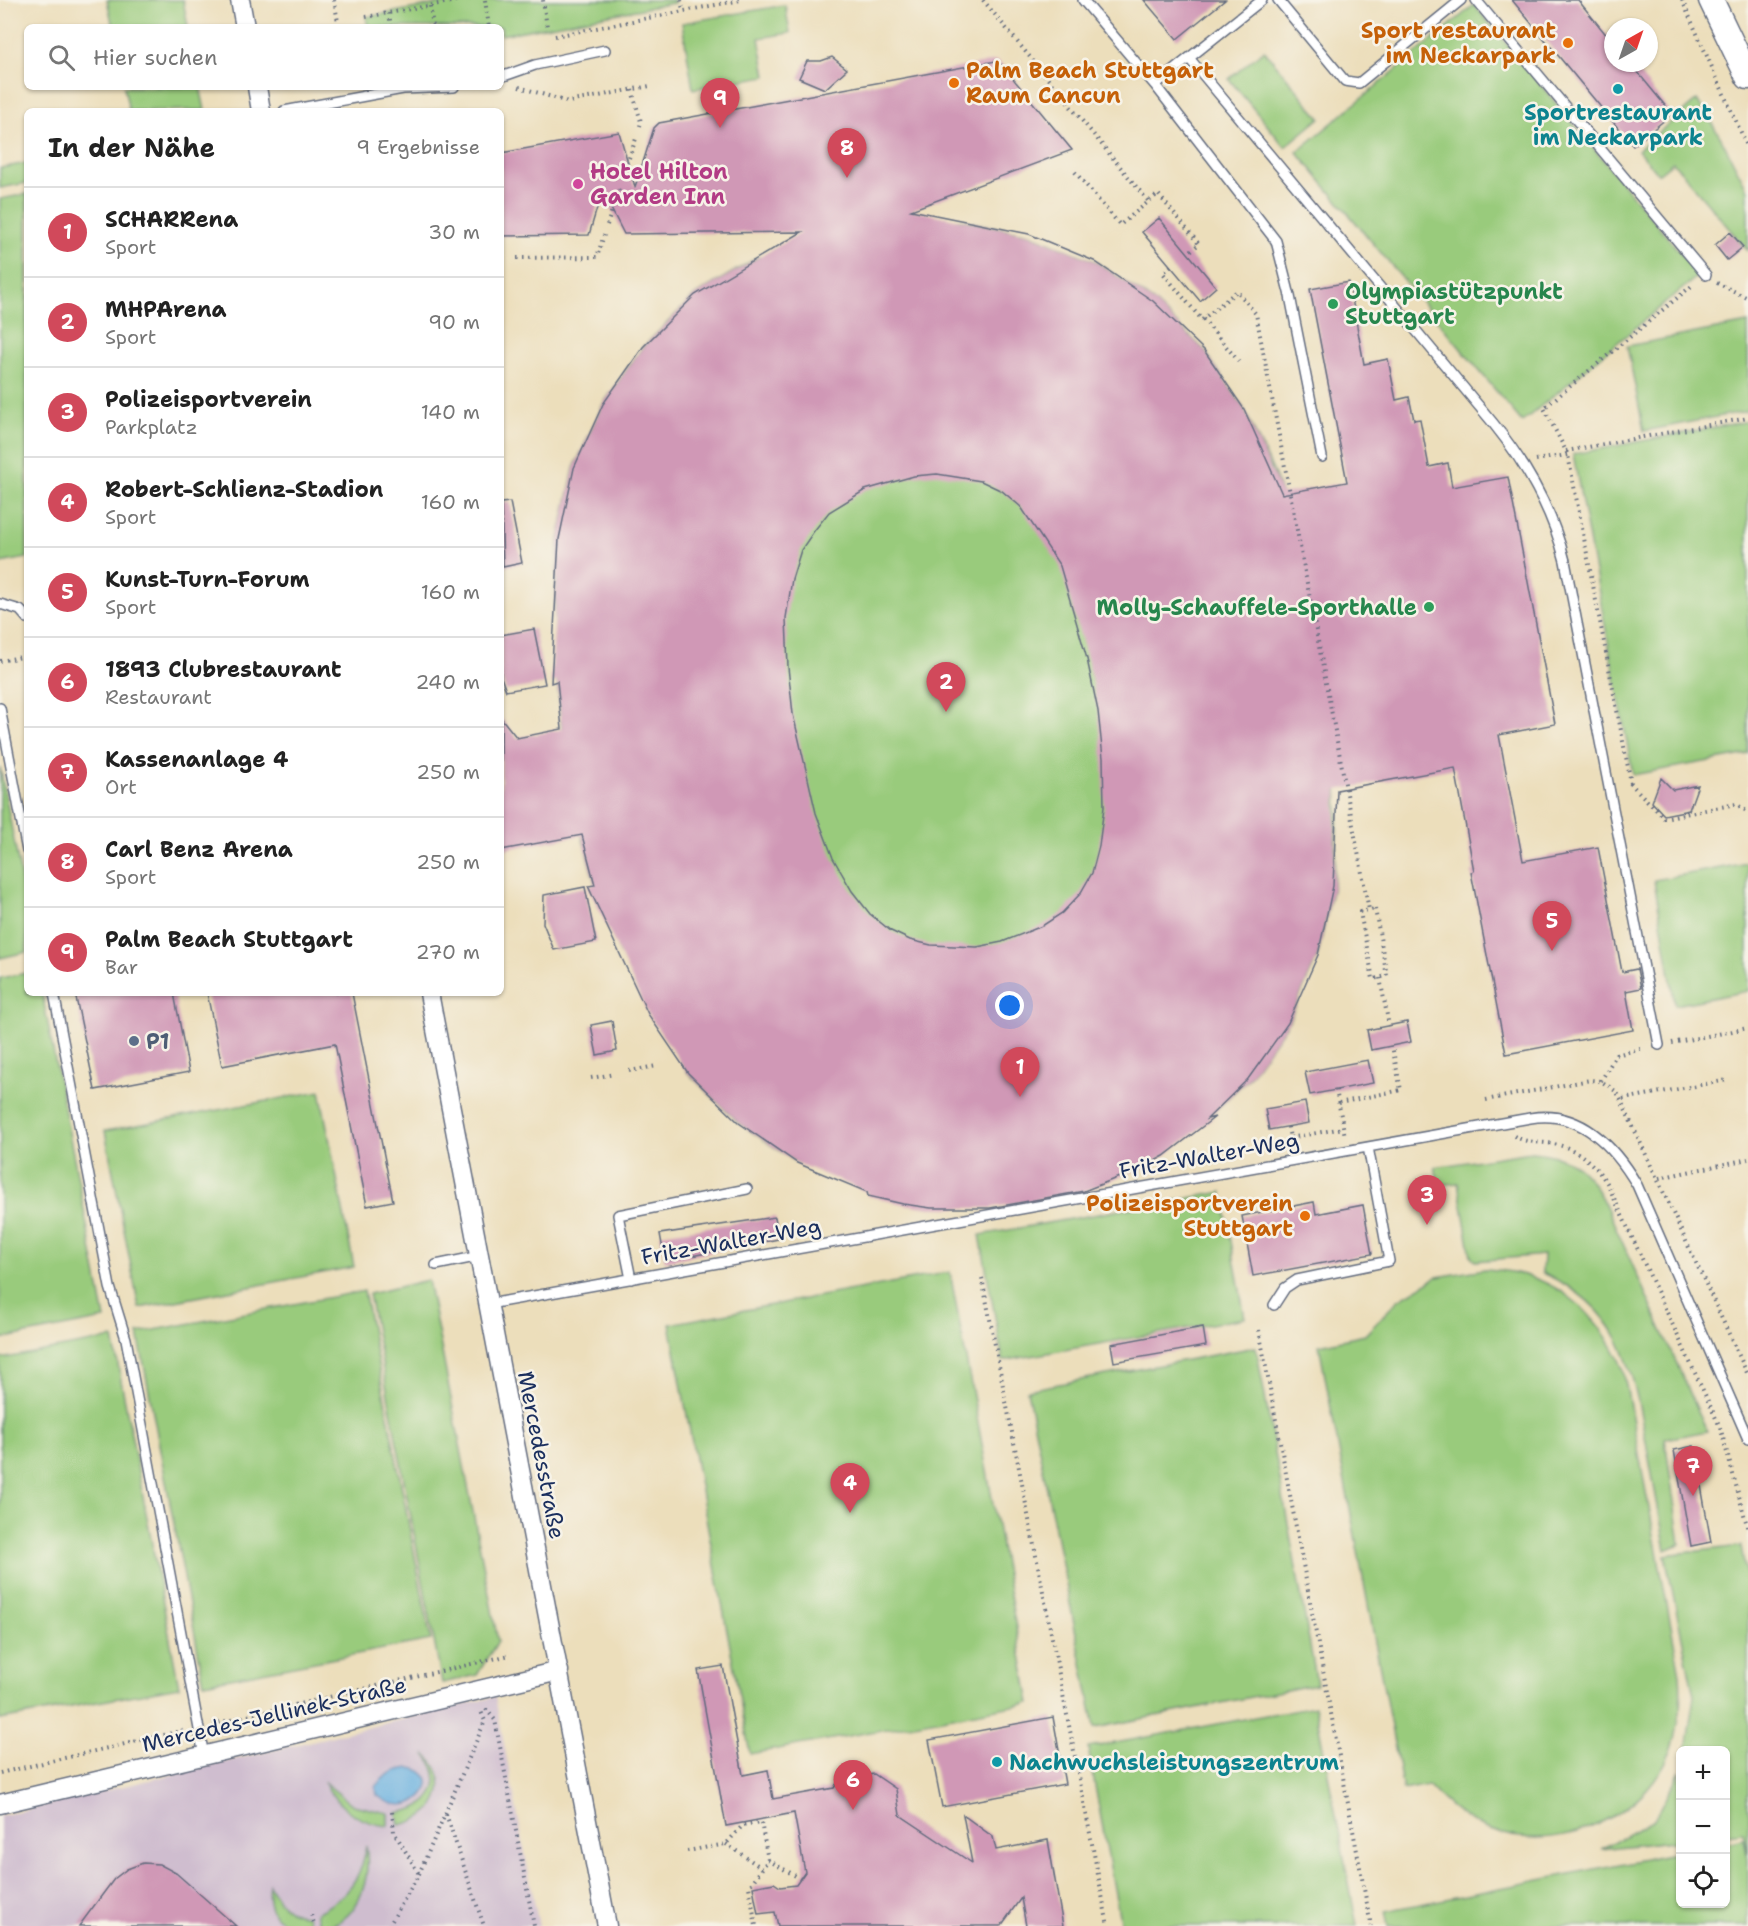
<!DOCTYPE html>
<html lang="de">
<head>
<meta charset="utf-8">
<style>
  :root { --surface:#fff; --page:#f6f6f6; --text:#222; --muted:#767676; --line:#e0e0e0; --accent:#d1495b }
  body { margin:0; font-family:"Shantell Sans",sans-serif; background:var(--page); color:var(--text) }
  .controls { position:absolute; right:18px; bottom:18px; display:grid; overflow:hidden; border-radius:9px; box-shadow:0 2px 4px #0004 }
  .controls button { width:54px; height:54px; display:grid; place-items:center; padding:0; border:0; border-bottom:2px solid var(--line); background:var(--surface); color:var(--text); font:30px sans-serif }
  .compass { position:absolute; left:1604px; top:18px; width:54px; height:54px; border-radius:50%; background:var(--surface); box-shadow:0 2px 4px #0004; rotate:40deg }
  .you { position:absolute; left:1010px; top:1006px; width:21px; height:21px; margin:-15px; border:4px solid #fff; border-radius:50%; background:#1a73e8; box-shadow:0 0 0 9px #1a73e833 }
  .badge { display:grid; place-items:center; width:39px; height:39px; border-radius:50%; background:var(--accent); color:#fff; font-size:20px; font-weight:700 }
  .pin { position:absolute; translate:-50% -50px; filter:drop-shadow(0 2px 3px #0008) }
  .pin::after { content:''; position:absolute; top:32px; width:21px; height:18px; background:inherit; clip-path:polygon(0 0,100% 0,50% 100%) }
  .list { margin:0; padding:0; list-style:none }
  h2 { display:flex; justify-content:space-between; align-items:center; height:78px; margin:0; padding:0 24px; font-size:26px }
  h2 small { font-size:20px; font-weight:400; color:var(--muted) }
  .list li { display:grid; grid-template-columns:39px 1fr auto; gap:18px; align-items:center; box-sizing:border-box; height:90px; padding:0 24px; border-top:2px solid var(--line) }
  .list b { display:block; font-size:22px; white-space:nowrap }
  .list p { margin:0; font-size:20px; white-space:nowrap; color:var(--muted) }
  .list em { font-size:20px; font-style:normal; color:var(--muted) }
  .icon { flex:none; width:33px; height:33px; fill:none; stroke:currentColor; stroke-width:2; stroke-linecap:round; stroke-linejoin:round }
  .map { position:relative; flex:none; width:1748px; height:1926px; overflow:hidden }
  .search { position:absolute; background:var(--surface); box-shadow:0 2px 4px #0004; left:24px; top:24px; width:480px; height:66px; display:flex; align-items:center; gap:15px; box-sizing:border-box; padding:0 21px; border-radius:9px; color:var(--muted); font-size:22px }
  .panel { position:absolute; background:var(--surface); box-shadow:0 2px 4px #0004; left:24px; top:108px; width:480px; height:888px; border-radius:9px }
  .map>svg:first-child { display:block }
</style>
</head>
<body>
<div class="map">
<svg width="1748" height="1926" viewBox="0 0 1748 1926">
  <rect width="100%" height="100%" fill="#f7f3e8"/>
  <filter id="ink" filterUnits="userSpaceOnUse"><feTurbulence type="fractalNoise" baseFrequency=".0167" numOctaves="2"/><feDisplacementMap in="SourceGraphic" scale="12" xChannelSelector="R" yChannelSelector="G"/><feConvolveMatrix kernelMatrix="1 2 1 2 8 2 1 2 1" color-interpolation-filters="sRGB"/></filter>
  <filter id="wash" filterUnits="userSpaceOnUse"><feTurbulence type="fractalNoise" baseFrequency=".008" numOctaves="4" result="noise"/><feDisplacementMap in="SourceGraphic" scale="24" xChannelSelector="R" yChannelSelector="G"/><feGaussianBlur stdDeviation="1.35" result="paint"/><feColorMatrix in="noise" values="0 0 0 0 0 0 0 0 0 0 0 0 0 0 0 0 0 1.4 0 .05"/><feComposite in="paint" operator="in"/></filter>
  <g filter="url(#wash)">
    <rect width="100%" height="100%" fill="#ecdebb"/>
    <path fill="#cfbdcf" d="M 495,1697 L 539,1926 L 0,1926 L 0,1816 Z"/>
    <path fill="#99cb7b" stroke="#5a7d6c" stroke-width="1.5" d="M 107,0 L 183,0 L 188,27 L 113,27 Z
      M 461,0 L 674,0 L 674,3 L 501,35 L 501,27 L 368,27 L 366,17 Z
      M 785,5 L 790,33 L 759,38 L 766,76 L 693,89 L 682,23 Z
      M 1474,5 L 1699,275 L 1522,422 L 1297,152 Z
      M 1264,50 L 1320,118 L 1285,147 L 1229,79 Z
      M 124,87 L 200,87 L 205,110 L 129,111 Z
      M 1697,100 L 1721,138 L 1748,191 L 1748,251 L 1673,162 L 1658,174 L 1638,150 Z
      M 27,163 L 27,183 L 0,188 L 0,168 Z
      M 27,194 L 27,558 L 0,563 L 0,199 Z
      M 891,220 L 961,220 L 1029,234 L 1094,261 L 1153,301 L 1204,350 L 1244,409 L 1274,473 L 1297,538 L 1336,744 L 1338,815 L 1333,886 L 1318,955 L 1288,1023 L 1248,1079 L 1198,1127 L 797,1163 L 739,1123 L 688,1073 L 619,951 L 595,884 L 577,817 L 564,749 L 557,679 L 555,609 L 559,539 L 574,468 L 603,404 L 643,347 L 695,295 L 755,259 L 820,232 Z
      M 1748,323 L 1748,411 L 1644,431 L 1627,346 Z
      M 1748,421 L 1748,754 L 1633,775 L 1573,454 Z
      M 0,767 L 27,909 L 27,952 L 0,958 Z
      M 1748,863 L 1748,991 L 1675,1005 L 1654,880 Z
      M 27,973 L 27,993 L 42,993 L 105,1319 L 0,1339 L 0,978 Z
      M 320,1091 L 354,1267 L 139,1308 L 105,1131 Z
      M 1531,1152 C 1575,1155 1588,1172 1607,1208 L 1707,1431 L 1665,1439 L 1680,1544 L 1666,1550 C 1659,1512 1652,1475 1645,1437 C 1631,1362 1620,1306 1542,1273 L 1543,1255 L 1475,1261 L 1471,1256 L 1458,1183 L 1439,1185 L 1435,1167 Z
      M 1222,1192 L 1245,1318 L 1003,1361 L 980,1235 Z
      M 1485,1269 C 1551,1271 1598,1309 1623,1369 L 1680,1674 C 1682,1701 1681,1726 1671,1751 C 1640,1825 1545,1860 1474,1823 C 1456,1813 1442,1800 1428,1785 L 1403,1790 L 1319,1345 L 1365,1335 L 1398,1300 L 1437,1277 Z
      M 950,1272 L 1030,1703 L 750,1754 L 670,1324 Z
      M 428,1280 L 498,1641 L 477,1675 L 442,1683 L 369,1294 Z
      M 364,1291 L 431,1640 L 204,1683 L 138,1333 Z
      M 113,1338 L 179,1687 L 0,1720 L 0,1359 Z
      M 1256,1347 L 1317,1684 L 1095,1728 L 1027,1390 Z
      M 1741,1546 L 1748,1586 L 1748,1853 L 1744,1833 L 1726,1835 L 1726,1750 L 1686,1750 L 1694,1696 L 1665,1555 Z
      M 1315,1706 L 1357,1926 L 1121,1926 L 1088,1748 Z
      M 425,1754 C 456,1783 437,1819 399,1825 L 397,1813 C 432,1808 448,1784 425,1754 Z
      M 1680,1771 L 1680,1840 L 1601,1849 L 1654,1820 Z
      M 324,1782 L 353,1805 L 388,1813 L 388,1826 C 358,1823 338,1808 324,1782 Z
      M 1744,1839 L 1748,1859 L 1748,1926 L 1388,1926 L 1385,1911 L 1680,1852 L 1680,1904 L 1726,1904 L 1726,1843 Z
      M 366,1846 C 372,1876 359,1926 320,1926 L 316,1913 C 345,1899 363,1878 366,1846 Z
      M 269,1885 C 277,1900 287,1916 307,1915 L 310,1926 C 281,1926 265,1917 269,1885 Z"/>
    <path fill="#69b0e0" stroke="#42709f" stroke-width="1.5" d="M 411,1768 C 451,1774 413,1826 377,1795 L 376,1787 C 384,1774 396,1769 411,1768 Z"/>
    <g id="blocks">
      <path fill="#d098b6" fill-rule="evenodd" d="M 1144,0 L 1225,0 L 1177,39 Z
        M 1512,0 L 1578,0 L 1613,43 L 1613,63 L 1630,63 L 1672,114 L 1633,146 Z
        M 832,57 L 847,69 L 825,89 L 799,78 L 807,61 L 821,61 Z
        M 996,61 L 1001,64 L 1072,150 L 911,210 L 1029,234 L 1094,261 L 1153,301 L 1204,350 L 1244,409 L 1282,494 L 1347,482 L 1310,289 L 1349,282 L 1364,364 L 1388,359 L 1396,400 L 1409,397 L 1414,420 L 1420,419 L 1429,467 L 1448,463 L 1452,487 L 1508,477 L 1555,724 L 1499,735 L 1523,861 L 1598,847 L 1622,972 L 1637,969 L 1641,988 L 1626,991 L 1633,1030 L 1506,1054 L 1471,872 L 1474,871 L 1455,768 L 1337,790 L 1333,886 L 1318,955 L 1288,1023 L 1248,1079 L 1207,1119 L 1215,1117 L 1164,1156 L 1142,1168 L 1084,1191 L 990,1208 L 931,1208 L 903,1204 L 868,1196 L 867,1192 L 797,1163 L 739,1123 L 688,1073 L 648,1014 L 588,886 L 595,885 L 582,835 L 501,850 L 501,718 L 517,738 L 562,729 L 557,681 L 551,683 L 559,539 L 574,468 L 603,404 L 643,347 L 695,295 L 802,232 L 624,234 L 602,191 L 589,235 L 501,236 L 501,153 L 619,132 L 635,187 L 654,128 L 659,123 ZM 937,474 L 981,481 L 1002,491 L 1021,507 L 1060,566 L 1087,659 L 1098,711 L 1103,758 L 1104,807 L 1099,846 L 1092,873 L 1080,894 L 1062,913 L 1042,926 L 1002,942 L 977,947 L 931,945 L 910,940 L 891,931 L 870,914 L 852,891 L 833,858 L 816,813 L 793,714 L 788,667 L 786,618 L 792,579 L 801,550 L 814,531 L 829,512 L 865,490 L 914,476 Z
        M 1159,218 L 1216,287 L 1200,301 L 1142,232 Z
        M 1730,232 L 1743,247 L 1727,260 L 1715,245 Z
        M 510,502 L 522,563 L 503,567 L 501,503 Z
        M 534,629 L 545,684 L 506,691 L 501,677 L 501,635 Z
        M 1661,778 L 1673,790 L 1698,785 L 1689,810 L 1664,815 L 1652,802 Z
        M 585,887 L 596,942 L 554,950 L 543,923 L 544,895 Z
        M 75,993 L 174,993 L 189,1072 L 95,1090 Z
        M 207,993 L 352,993 L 393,1201 L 367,1206 L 335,1044 L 222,1066 Z
        M 612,1021 L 617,1051 L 597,1055 L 591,1025 Z
        M 1407,1022 L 1411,1042 L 1371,1050 L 1367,1030 Z
        M 1368,1060 L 1373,1083 L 1310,1095 L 1305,1072 Z
        M 1305,1102 L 1309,1123 L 1269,1130 L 1265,1109 Z
        M 1314,1202 L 1316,1214 L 1363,1205 L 1372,1254 L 1253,1276 L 1242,1216 Z
        M 775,1217 L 779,1239 L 665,1261 L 660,1234 Z
        M 1203,1327 L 1206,1346 L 1114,1362 L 1111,1344 Z
        M 1694,1446 L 1711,1542 L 1691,1546 L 1674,1450 Z
        M 723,1666 L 743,1775 L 768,1770 L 773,1799 L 834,1788 L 839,1780 L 874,1774 L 896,1789 L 900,1815 L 972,1863 L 963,1815 L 993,1837 L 996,1850 L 1048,1840 L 1063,1926 L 1026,1926 L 1021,1898 L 1001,1926 L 778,1926 L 775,1912 L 758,1914 L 753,1887 L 774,1883 L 780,1887 L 796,1885 L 805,1872 L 794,1813 L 726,1826 L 698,1670 Z
        M 1053,1717 L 1065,1784 L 942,1807 L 929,1740 Z
        M 143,1863 L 159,1864 L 176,1873 L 236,1926 L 79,1926 L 114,1879 L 127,1869 Z"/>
    </g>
  </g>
  <g filter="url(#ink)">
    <use href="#blocks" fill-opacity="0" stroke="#646c7f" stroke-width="1.5"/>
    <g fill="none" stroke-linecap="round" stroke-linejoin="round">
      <defs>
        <path id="service" d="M 1083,0 L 1155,85 L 1276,241 L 1290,296 L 1322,457
          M 1278,0 L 1345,81 L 1359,83 L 1461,0
          M 1476,0 L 1706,275
          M 1189,58 L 1493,423 C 1527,465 1552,509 1565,561 L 1659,1045
          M 501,77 L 535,65 L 605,50
          M 1155,85 L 1262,0
          M 284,111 L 403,89 L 454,87
          M 0,604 L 20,610 L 27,618
          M 0,708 L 27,851
          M 54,993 L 110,1287 L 126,1339 L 204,1756
          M 436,1265 L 480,1256
          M 631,1279 L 618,1215 L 747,1189
          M 489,1304 L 1530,1118 C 1580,1109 1614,1146 1637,1185 L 1748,1439
          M 1274,1305 L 1285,1288 L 1297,1280 L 1389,1261 L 1368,1147"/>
        <path id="minor" d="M 240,0 L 245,27
          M 257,87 L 261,111
          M 429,993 L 607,1926
          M 0,1804 L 559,1671"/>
        <path id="secondary" d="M 1711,0 L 1748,77"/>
      </defs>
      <use href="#service" stroke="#646c7f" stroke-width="12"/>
      <use href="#minor" stroke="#646c7f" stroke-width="21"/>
      <use href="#secondary" stroke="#646c7f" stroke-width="27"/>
      <path stroke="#646c7f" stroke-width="4" stroke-dasharray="1.5 4.5" stroke-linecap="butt" d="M 334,0 L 339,27
        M 485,0 L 489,27
        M 543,0 L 547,27
        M 681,0 L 683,10
        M 983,0 L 1149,202
        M 1682,0 L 1748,148
        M 430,6 L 433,27
        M 389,13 L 391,27
        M 366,17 L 461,0
        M 555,36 L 741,0
        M 519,87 L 568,102 L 650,86
        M 632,90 L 641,122 L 640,126
        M 629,158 L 637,136
        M 1075,172 L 1120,225 L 1158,194 L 1199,244 L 1188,253
        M 607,225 L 620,186
        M 517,258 L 597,257 L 604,235
        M 1171,266 L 1163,273 L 1202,320 L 1237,291 L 1256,314 L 1369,910
        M 1717,283 L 1748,298
        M 1203,319 L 1241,364
        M 1566,451 L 1748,418
        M 1536,460 L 1568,455
        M 0,661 L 27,656
        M 1630,783 L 1664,818 L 1736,804 L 1748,812
        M 1631,783 L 1568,455 L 1544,408 L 1694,284
        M 1375,909 L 1387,976 L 1373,979 L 1360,912 Z
        M 1380,978 L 1389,1026
        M 1672,1043 L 1748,1028
        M 629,1071 L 657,1066
        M 591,1078 L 614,1074
        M 1601,1081 L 1616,1055 L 1644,1048
        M 1336,1090 L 1345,1136
        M 1623,1099 L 1728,1080
        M 1486,1100 L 1590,1080 L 1601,1081 L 1617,1092 L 1748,1375
        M 1339,1103 L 1401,1090 L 1392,1046
        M 1288,1127 L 1290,1138 L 1343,1128
        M 1514,1136 C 1524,1142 1535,1142 1546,1143 C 1574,1145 1592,1161 1607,1183 L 1720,1427 L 1748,1529
        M 1659,1178 L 1748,1159
        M 982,1278 L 1108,1926
        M 1259,1330 L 1371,1926
        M 486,1709 L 495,1720 L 534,1926
        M 213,1724 L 510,1655
        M 0,1773 L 185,1730
        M 392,1812 L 394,1832 L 419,1874
        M 446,1814 L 484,1926
        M 726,1844 L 762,1868
        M 687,1851 L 726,1844 L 743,1825 L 761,1822 L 768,1860 L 749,1887 L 756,1926
        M 768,1860 L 801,1879
        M 311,1915 L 315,1926
        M 389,1926 L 419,1874 L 485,1721 L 480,1709"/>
      <use href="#service" stroke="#fff" stroke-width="9"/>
      <use href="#minor" stroke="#fff" stroke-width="18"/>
      <use href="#secondary" stroke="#fff" stroke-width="24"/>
    </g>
  </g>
  <g fill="#e8710a" stroke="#f7f3e8" stroke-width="2">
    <circle cx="1568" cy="43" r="6"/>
    <circle cx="954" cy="83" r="6"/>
    <circle cx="1305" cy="1216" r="6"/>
  </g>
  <g fill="#0f9aa8" stroke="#f7f3e8" stroke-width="2">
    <circle cx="1618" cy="89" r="6"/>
    <circle cx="997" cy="1762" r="6"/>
  </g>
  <circle fill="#d1479c" stroke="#f7f3e8" stroke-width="2" cx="578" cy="184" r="6"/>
  <g fill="#2e9e5b" stroke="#f7f3e8" stroke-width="2">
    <circle cx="1333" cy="304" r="6"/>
    <circle cx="1429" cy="607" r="6"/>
  </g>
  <circle fill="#5c6f8a" stroke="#f7f3e8" stroke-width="2" cx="134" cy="1041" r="6"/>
  <g text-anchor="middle" stroke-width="5" stroke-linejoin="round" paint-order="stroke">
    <g font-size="22" font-weight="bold" fill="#c56008" stroke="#f7f3e8" text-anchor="end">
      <text x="1556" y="38">Sport restaurant<tspan x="1556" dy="25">im Neckarpark</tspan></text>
      <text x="966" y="78" text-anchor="start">Palm Beach Stuttgart<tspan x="966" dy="25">Raum Cancun</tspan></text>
      <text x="1293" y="1211">Polizeisportverein<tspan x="1293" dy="25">Stuttgart</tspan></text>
    </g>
    <g font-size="22" font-weight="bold" fill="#0d838f" stroke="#f7f3e8">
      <text x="1618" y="120">Sportrestaurant<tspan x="1618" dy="25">im Neckarpark</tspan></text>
      <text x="1009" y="1770" text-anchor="start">Nachwuchsleistungszentrum</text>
    </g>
    <g font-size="22" font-weight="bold" fill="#b23c85" stroke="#f7f3e8" text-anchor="start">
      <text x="590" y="179">Hotel Hilton<tspan x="590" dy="25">Garden Inn</tspan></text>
    </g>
    <g font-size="22" font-weight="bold" fill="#27864d" stroke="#f7f3e8" text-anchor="start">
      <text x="1345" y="299">Olympiastützpunkt<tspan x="1345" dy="25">Stuttgart</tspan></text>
      <text x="1417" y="615" text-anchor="end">Molly-Schauffele-Sporthalle</text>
    </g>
    <g font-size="22" font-weight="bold" fill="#4e5e75" stroke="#f7f3e8" text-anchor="start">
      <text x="146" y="1049">P1</text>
    </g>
    <g font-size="22" fill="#1b2f5e" stroke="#f7f3e8">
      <text transform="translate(1209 1155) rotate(-10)" y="8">Fritz-Walter-Weg</text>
      <text transform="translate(731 1241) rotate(-10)" y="8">Fritz-Walter-Weg</text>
      <text transform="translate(542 1455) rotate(79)" y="8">Mercedesstraße</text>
      <text transform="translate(274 1714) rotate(-13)" y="8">Mercedes-Jellinek-Straße</text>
    </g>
  </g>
</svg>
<div class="controls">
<button>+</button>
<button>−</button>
<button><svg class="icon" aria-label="locate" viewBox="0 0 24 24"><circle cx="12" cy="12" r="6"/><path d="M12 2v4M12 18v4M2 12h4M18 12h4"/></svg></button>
</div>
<svg class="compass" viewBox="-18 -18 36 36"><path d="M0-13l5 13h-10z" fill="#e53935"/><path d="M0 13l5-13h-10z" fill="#767676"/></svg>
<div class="you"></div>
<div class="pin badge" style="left:1020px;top:1097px">1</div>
<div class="pin badge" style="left:946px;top:712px">2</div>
<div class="pin badge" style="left:1427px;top:1225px">3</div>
<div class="pin badge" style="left:850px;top:1513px">4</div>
<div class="pin badge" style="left:1552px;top:951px">5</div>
<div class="pin badge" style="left:853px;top:1810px">6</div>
<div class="pin badge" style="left:1693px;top:1496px">7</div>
<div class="pin badge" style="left:847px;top:178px">8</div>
<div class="pin badge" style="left:720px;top:128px">9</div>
<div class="search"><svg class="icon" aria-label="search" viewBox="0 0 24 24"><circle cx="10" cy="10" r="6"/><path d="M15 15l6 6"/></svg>Hier suchen</div>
<section class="panel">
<h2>In der Nähe<small>9 Ergebnisse</small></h2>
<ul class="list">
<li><span class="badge">1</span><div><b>SCHARRena</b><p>Sport</p></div><em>30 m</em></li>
<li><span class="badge">2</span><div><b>MHPArena</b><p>Sport</p></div><em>90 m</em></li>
<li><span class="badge">3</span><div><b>Polizeisportverein</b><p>Parkplatz</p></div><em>140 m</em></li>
<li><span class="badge">4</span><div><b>Robert-Schlienz-Stadion</b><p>Sport</p></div><em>160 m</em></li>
<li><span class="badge">5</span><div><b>Kunst-Turn-Forum</b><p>Sport</p></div><em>160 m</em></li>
<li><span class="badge">6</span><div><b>1893 Clubrestaurant</b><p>Restaurant</p></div><em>240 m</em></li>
<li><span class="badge">7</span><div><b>Kassenanlage 4</b><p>Ort</p></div><em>250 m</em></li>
<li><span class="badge">8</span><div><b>Carl Benz Arena</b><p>Sport</p></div><em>250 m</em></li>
<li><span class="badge">9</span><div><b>Palm Beach Stuttgart</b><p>Bar</p></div><em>270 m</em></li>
</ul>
</section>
</div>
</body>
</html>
